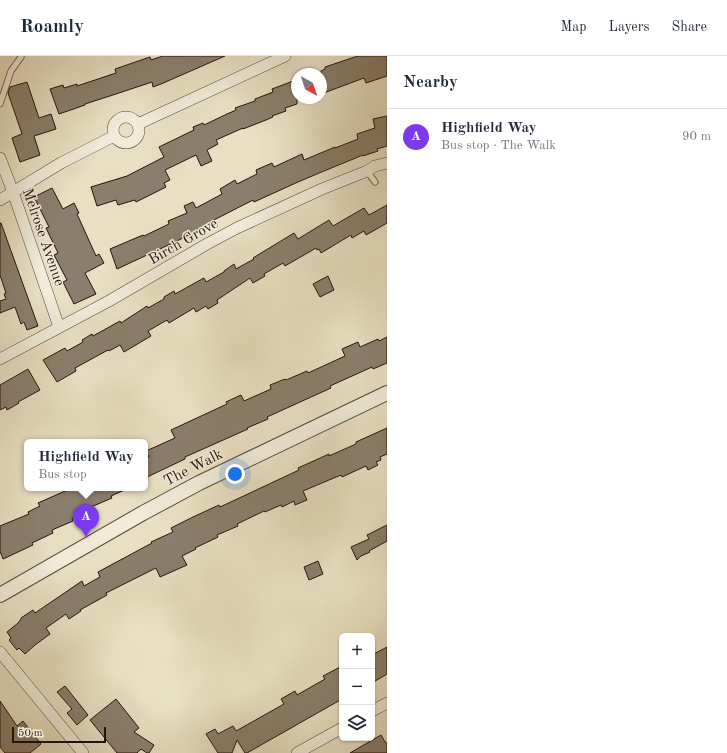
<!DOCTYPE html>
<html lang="en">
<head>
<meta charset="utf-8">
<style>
  :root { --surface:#fff; --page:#f2f2f3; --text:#1f2937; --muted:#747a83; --line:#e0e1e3; --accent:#7c3aed }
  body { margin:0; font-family:"Old Standard TT",serif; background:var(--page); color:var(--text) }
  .controls { position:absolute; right:12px; bottom:12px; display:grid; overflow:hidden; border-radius:6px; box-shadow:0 1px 3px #0004 }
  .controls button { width:36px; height:36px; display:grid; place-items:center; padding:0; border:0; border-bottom:1px solid var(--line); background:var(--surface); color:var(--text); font:20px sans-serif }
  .compass { position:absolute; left:291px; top:12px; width:36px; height:36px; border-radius:50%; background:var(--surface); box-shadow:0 1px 3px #0004; rotate:140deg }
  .scale { position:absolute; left:12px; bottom:10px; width:94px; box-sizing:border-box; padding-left:4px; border:2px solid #25130d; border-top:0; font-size:11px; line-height:14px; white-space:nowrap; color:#25130d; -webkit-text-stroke:3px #f1ebd8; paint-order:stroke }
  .you { position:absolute; left:235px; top:418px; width:14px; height:14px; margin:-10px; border:3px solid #fff; border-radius:50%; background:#1a73e8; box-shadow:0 0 0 6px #1a73e833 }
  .badge { display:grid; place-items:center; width:26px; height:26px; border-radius:50%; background:var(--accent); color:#fff; font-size:13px; font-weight:700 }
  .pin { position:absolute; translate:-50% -33px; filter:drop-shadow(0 1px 2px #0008) }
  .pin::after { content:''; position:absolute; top:21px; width:14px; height:12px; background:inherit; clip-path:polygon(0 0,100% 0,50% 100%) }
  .popup { position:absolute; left:24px; top:383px; width:124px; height:52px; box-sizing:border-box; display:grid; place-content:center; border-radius:6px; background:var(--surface); filter:drop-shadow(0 1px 3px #0005); font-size:13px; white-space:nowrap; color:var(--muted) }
  .popup b { font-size:15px; color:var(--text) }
  .popup::after { content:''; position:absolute; left:50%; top:100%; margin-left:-8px; border:8px solid transparent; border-top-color:var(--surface) }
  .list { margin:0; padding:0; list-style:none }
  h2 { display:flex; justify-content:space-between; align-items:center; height:52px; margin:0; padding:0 16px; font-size:17px }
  h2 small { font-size:13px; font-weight:400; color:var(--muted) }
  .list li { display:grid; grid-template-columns:26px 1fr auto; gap:12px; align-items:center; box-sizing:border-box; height:56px; padding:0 16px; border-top:1px solid var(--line) }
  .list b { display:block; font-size:15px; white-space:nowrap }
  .list p { margin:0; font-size:13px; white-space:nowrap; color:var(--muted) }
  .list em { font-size:13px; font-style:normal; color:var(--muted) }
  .icon { flex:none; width:22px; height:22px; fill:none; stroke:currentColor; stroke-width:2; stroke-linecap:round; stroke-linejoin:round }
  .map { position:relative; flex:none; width:387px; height:697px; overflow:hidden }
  header { display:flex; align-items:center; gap:24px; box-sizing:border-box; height:56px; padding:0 20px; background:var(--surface); border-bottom:1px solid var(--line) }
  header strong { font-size:19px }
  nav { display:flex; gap:22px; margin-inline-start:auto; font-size:14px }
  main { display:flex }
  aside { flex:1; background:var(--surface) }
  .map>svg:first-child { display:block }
</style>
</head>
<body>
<header>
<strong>Roamly</strong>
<nav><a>Map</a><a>Layers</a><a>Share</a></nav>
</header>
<main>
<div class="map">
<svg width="387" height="697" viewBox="0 0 387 697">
  <rect width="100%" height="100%" fill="#e9e0c3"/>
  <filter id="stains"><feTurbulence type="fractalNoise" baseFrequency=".005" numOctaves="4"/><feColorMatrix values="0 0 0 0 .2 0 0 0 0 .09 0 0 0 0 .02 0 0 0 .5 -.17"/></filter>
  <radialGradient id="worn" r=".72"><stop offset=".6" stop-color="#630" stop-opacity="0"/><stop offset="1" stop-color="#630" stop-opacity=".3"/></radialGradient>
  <path fill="#8b7e6c" stroke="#25130d" d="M 163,0 L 225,0 L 161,28 L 153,31 L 152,26 L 116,38 L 85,48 L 85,49 L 59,58 L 50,33 L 63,29 L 64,32 L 77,28 L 77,30 L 116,17 L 115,13 L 150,1 L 151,4 Z
    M 358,0 L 387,0 L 387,20 L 366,27 L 364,22 L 321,38 L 321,15 L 325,13 L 325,11 Z
    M 293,25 L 297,34 L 297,48 L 285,52 L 286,55 L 272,60 L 273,61 L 266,64 L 243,73 L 243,72 L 216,84 L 218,88 L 207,94 L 212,105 L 201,110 L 196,99 L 165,114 L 170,124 L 164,127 L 166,131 L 136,146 L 135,144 L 118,149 L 116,144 L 97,150 L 91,131 L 127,120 L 164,101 L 159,91 L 194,74 L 193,71 L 203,67 L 204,69 L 227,58 L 236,54 L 235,52 L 255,45 L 255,43 L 273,36 L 272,33 Z
    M 27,26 L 39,62 L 51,58 L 56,73 L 34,80 L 40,99 L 20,106 L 12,82 L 22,78 L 8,37 L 10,31 Z
    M 387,60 L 387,90 L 377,93 L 378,95 L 363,100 L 363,99 L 324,115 L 298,126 L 254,146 L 253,144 L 212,165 L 212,167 L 175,186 L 117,213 L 110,193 L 143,179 L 144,180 L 169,168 L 168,165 L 187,157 L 184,150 L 193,146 L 196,152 L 222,138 L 220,133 L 235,124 L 237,128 L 257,118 L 256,114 L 272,107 L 274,111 L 302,98 L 304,104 L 335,91 L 335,92 L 358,83 L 357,78 L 375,72 L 373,63 Z
    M 52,132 L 63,153 L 74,147 L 79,157 L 77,158 L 96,200 L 99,198 L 104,207 L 85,217 L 96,238 L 74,248 L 63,226 L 67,224 L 54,199 L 58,197 L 46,172 L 49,171 L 34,141 Z
    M 387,149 L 387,167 L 366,179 L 364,175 L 352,182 L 351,179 L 321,197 L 319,193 L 317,194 L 316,192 L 285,210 L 283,207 L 264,218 L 265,220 L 253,227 L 250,222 L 217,244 L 218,247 L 208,253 L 206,250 L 196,256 L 194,252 L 169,267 L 167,264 L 148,275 L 151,280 L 124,296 L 120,289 L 109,295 L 108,294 L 75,312 L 76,315 L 57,326 L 43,304 L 65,292 L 67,295 L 83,286 L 82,284 L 92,278 L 93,280 L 120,265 L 121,267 L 147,250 L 148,252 L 164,243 L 164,241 L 174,235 L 175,238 L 204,222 L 206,226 L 224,216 L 224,215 L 234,208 L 236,213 L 254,203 L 253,202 L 294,177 L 298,183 L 329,164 L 333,170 L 364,152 L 369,159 Z
    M 0,167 L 1,167 L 38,270 L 27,274 L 24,266 L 21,268 L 15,251 L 0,257 L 0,245 L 6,243 L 4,238 L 6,237 L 0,219 Z
    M 328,220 L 334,234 L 320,241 L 313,228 Z
    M 387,281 L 387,307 L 373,313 L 372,311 L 330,330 L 331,332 L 267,361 L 268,363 L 247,372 L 248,373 L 185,401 L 185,403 L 145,422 L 145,402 L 149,401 L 146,395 L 175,382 L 171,374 L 227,348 L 226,346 L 241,339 L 244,345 L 271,333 L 270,329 L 285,323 L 286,324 L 307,315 L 308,317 L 345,300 L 342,293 L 358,286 L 360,291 L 378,283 L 379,285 Z
    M 28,313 L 40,334 L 18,346 L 19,347 L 7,354 L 6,351 L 0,354 L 0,329 Z
    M 387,372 L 387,398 L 380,401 L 381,404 L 376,406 L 378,409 L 368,414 L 366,410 L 342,421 L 341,419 L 303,435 L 307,444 L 295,449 L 294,445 L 282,451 L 281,449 L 265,456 L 264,455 L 237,468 L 238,470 L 217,479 L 218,481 L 195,492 L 196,493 L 182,500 L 187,509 L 160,521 L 156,512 L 106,537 L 107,539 L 80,554 L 81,555 L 69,563 L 66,558 L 46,572 L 50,578 L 35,589 L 25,598 L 19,592 L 17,594 L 9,584 L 11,582 L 7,576 L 18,567 L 21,563 L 21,562 L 33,554 L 35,557 L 82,525 L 84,530 L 100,521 L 98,516 L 152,487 L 151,486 L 173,476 L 171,472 L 193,461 L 219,449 L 220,451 L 250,437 L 299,414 L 298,412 L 329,398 L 329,400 L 356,388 L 356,386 Z
    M 72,432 L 129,432 L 111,440 L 112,442 L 91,451 L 92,453 L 72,463 L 73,465 L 52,474 L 53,477 L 32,487 L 33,489 L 3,503 L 0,495 L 0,470 L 29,458 L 28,456 L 40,450 L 38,447 Z
    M 387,469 L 387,485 L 369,495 L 370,496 L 361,500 L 357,504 L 351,491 L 369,483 L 367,479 Z
    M 318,505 L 323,518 L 309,524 L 304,511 Z
    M 387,591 L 387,618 L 372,627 L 372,599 Z
    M 342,610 L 342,643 L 247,697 L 245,697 L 237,684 L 232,697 L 218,697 L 206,678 L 215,673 L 218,678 L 233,670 L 236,675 L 284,648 L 281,643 L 295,635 L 297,639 L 325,623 L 323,620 Z
    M 65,630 L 88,659 L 77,669 L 67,657 L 72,653 L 57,636 Z
    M 116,643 L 139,672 L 134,676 L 154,689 L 149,697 L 147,697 L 141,693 L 137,697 L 117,697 L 90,664 Z
    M 0,645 L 17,670 L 23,665 L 41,688 L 30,697 L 5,697 L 0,691 Z
    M 381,679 L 385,686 L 387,687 L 387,697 L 350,697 Z"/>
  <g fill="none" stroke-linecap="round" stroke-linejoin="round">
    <defs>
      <path id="service" d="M 0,48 L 11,15 L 21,1
        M 367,115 L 375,126"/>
      <path id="minor" d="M113 74a13 13 0 1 1 26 0a13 13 0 1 1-26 0Z
        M 138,68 L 285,0
        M 0,102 L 13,136 L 59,271
        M 0,144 L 61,107 L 114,80
        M 0,303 L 109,245 L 207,188 L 237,172 L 322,133 L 367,115 L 375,110 L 387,107
        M 0,596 L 83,697
        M 372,655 L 387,647
        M 297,697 L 342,672"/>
      <path id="tertiary" d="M 0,539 L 143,457 L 199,427 L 387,337"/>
    </defs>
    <use href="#service" stroke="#56463a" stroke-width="7"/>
    <use href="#minor" stroke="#56463a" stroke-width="12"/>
    <use href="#tertiary" stroke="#56463a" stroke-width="16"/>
    <use href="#service" stroke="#f1ebd8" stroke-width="5.5"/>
    <use href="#minor" stroke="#f1ebd8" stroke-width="11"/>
    <use href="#tertiary" stroke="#f1ebd8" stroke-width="14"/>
  </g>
  <g text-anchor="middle" stroke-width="3" stroke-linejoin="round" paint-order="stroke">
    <g font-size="15" fill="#25130d" stroke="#f1ebd8">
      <text transform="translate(44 181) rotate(71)" y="5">Melrose Avenue</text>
      <text transform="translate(183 185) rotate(-30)" y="5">Birch Grove</text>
      <text transform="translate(193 411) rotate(-27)" y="5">The Walk</text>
    </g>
  </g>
  <rect width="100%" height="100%" filter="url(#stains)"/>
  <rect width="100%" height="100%" fill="url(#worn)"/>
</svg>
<div class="controls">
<button>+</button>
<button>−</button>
<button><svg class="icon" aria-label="layers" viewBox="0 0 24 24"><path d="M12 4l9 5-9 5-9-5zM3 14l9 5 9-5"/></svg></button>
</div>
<svg class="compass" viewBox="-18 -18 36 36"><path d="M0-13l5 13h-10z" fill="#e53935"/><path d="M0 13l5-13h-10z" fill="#747a83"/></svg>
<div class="scale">50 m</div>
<div class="you"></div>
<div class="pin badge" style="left:86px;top:481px">A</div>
<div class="popup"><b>Highfield Way</b>Bus stop</div>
</div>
<aside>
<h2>Nearby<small></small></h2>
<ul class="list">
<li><span class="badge">A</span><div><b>Highfield Way</b><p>Bus stop · The Walk</p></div><em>90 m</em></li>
</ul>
</aside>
</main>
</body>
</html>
